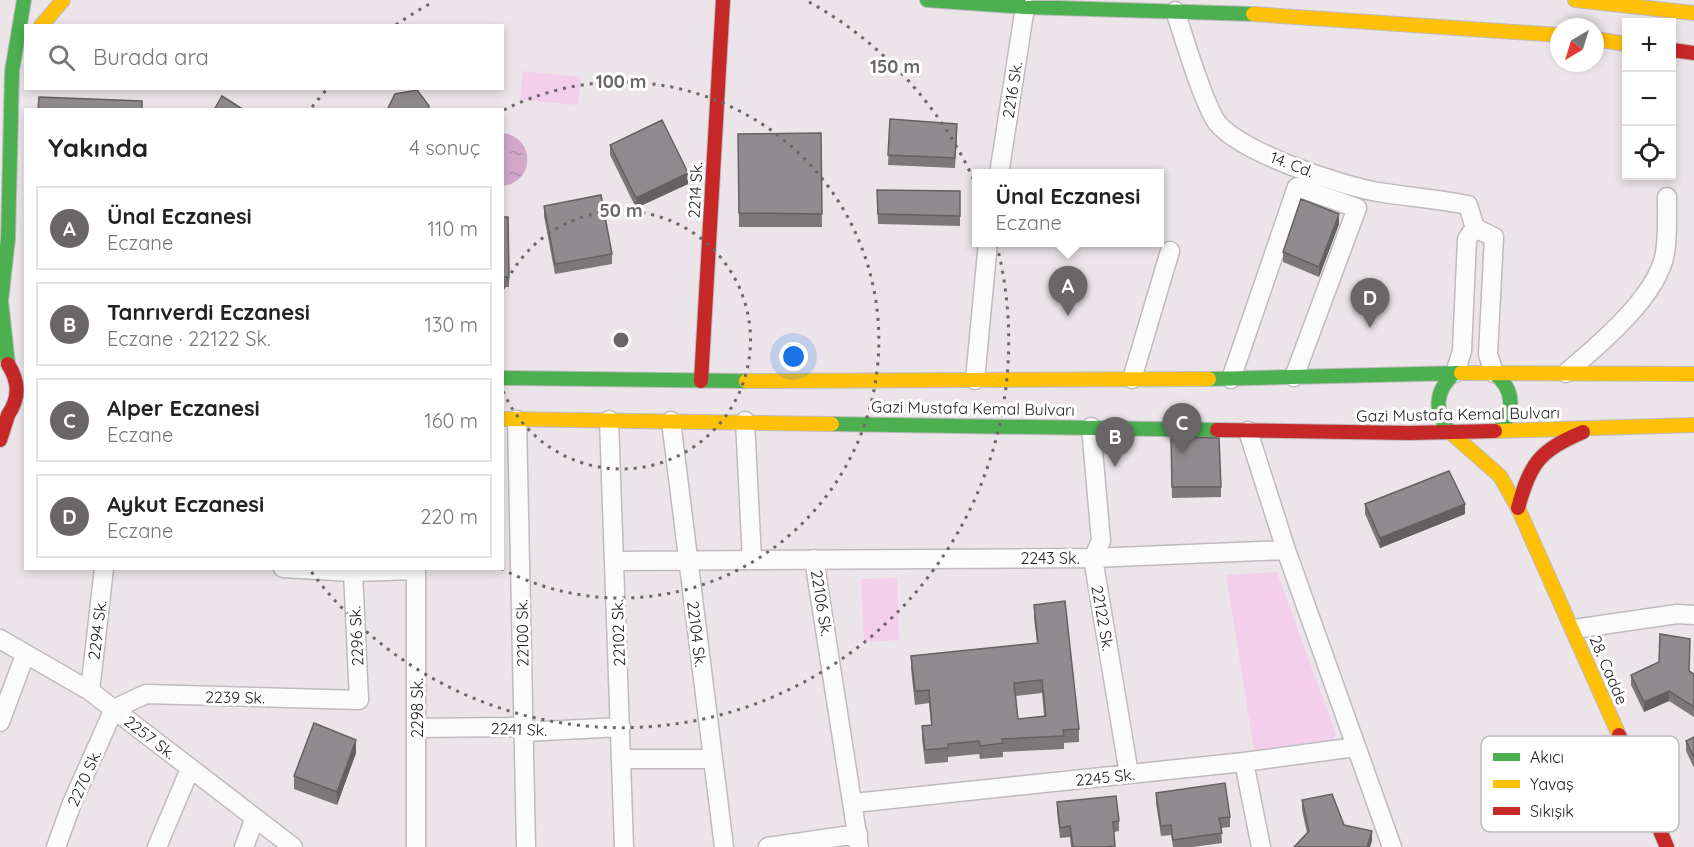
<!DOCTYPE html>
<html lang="tr">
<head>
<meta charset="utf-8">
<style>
  :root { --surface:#fff; --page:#f6f6f6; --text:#222; --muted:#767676; --line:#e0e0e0; --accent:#6a6668 }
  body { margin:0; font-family:Quicksand,sans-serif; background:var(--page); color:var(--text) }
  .controls { position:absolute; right:18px; top:18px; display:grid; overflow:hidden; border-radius:0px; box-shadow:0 3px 9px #0003 }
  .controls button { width:54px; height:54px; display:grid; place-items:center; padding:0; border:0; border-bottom:2px solid var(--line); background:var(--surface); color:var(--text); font:30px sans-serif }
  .compass { position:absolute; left:1550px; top:18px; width:54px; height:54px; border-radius:50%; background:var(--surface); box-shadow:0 3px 9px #0003; rotate:218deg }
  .you { position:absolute; left:794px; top:357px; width:21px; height:21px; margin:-15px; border:4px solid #fff; border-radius:50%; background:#1a73e8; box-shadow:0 0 0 9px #1a73e833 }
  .badge { display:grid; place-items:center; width:39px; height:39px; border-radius:50%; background:var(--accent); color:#fff; font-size:20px; font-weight:700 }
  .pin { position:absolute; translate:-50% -50px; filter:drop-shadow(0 2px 3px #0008) }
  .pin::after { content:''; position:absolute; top:32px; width:21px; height:18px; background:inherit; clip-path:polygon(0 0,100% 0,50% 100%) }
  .popup { position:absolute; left:972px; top:169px; width:192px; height:78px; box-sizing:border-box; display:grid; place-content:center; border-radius:0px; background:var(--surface); filter:drop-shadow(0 2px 4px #0005); font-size:20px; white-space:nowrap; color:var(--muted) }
  .popup b { font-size:22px; color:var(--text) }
  .popup::after { content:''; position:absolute; left:50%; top:100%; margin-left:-12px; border:12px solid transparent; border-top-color:var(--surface) }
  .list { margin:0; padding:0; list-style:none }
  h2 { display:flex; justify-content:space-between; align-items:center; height:78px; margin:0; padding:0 24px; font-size:26px }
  h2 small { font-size:20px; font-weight:400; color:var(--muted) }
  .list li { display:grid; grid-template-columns:39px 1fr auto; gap:18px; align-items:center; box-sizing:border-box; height:84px; margin:0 12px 12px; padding:0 12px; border:2px solid var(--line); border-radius:0px }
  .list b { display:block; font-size:22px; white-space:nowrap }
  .list p { margin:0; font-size:20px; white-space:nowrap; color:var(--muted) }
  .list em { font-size:20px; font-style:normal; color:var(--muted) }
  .icon { flex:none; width:33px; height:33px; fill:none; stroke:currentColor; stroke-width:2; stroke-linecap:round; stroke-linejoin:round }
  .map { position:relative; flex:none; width:1694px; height:847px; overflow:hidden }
  .search { position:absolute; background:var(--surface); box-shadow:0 3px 9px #0003; left:24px; top:24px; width:480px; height:66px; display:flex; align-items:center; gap:15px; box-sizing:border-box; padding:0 21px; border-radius:0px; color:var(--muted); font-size:22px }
  .panel { position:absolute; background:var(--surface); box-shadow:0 3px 9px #0003; left:24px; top:108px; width:480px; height:462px; border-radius:0px }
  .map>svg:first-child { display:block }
</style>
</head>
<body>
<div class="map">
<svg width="1694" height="847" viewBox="0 0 1694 847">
  <defs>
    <pattern id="water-ripples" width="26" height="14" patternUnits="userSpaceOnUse" patternTransform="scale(1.5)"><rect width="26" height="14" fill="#d2a7ca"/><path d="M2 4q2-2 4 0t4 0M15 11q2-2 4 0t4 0" fill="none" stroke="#b48fad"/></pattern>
  </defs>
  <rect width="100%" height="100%" fill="#ebe5e9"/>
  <path fill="#f4cfec" d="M 523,71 L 581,77 L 578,105 L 520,100 Z
    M 1277,572 L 1336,734 L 1331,742 L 1254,750 L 1226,575 Z
    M 897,578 L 899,640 L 864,642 L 861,579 Z"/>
  <path fill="url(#water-ripples)" d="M 503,133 C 535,137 536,181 503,186 Z"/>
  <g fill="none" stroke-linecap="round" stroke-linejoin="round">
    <defs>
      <path id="street" d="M 1175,11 C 1186,43 1199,90 1214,118 C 1231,150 1342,186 1378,192 C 1408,197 1438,199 1468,205 L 1475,228 L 1494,237 L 1488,354 L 1494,373
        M 999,174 L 1025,7
        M 1455,373 L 1462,351 L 1467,239 L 1475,228
        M 1566,373 C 1598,346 1658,296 1665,253 C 1668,235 1667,215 1667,197
        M 1132,379 L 1170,251
        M 1231,379 L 1297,187 L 1357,208 L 1294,377
        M 975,380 L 988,242
        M 517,420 L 526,847
        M 609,420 L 624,847
        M 671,421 L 724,847
        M 745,421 L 752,560
        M 1091,427 L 1101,541 L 1093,558 L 1129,774
        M 1248,431 L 1286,550 L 1392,847
        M 814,559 L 859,847
        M 616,561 L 1093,558 L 1286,550
        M 283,568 L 353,572 L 416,570
        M 1574,629 L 1677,614 L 1694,615
        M 0,639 L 90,691 L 293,847
        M 90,691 L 104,568
        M 0,722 L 25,655
        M 417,728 L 516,727 L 524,732 L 621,727
        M 622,759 L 713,759
        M 1244,762 L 1261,847
        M 854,803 L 1244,762 L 1356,747
        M 56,847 L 72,803 L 114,709 L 146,694 L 359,700 L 353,572
        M 157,847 L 190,769
        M 244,847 L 255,818
        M 416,847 L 416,568
        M 768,847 L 858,834"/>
      <path id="fast" d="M 927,0 L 1025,7 L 1253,14
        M 8,364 L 1,301 L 8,239 L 12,71 L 24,0
        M 1494,373 C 1515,390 1515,410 1499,431
        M 502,378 L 746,381
        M 1209,379 L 1461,373
        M 832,424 L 1217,430
        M 1450,432 C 1433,412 1435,390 1455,373"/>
      <path id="slow" d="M 1575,0 L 1694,13
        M 1253,14 L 1559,35
        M 41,26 L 63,0
        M 1595,39 L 1626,44
        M 1461,373 L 1694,374
        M 746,381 L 1209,379
        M 502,419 L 832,424
        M 1495,431 L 1694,425
        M 1450,432 L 1500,476 L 1518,508 L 1619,735"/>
      <path id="jam" d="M 1672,50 L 1694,53
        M 8,364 C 19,382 20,397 8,415
        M 701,381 L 723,0
        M 1217,430 L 1409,433 L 1495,431
        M 0,440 L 8,415
        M 1518,508 C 1530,463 1540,450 1583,432
        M 1619,735 L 1667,847"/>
    </defs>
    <use href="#street" stroke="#bfbabe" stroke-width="21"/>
    <use href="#fast" stroke="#bfbabe" stroke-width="16"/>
    <use href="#slow" stroke="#bfbabe" stroke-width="16"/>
    <use href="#jam" stroke="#bfbabe" stroke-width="16"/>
    <use href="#street" stroke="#fcfbfc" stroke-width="18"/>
    <use href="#fast" stroke="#4caf50" stroke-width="14"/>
    <use href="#slow" stroke="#ffc107" stroke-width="14"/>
    <use href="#jam" stroke="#c62828" stroke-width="14"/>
  </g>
  <path fill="#7b787a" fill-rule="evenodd" d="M 890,119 L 957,134 L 955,168 L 888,165 Z
    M 821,133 L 822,227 L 739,227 L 738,134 Z
    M 610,145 L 688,184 L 636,208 L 610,155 Z
    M 960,191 L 960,226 L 878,224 L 877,200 Z
    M 544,206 L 612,254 L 612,264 L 555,274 L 544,216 Z
    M 502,217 L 508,217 L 509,287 L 502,287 Z
    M 1339,224 L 1319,277 L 1283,262 L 1283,252 Z
    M 1171,437 L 1221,487 L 1221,497 L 1172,498 Z
    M 1365,504 L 1465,514 L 1380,548 L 1365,514 Z
    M 1034,605 L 1079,729 L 1079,742 L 1064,743 L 1064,749 L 1003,752 L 1003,757 L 980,759 L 979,754 L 948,757 L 948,762 L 925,764 L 922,739 L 922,726 L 931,725 L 929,703 L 915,705 L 911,669 L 911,656 L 1037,643 L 1034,618 ZM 1042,693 L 1044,716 L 1018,719 L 1016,696 Z
    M 1690,671 L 1694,674 L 1694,717 L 1669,701 L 1644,712 L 1631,685 L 1631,675 Z
    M 1694,737 L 1694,768 L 1686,751 L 1686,741 Z
    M 356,753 L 337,805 L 294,789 L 294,776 Z
    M 1156,793 L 1230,817 L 1230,827 L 1221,828 L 1222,843 L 1193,847 L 1173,847 L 1171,835 L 1161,836 L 1156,803 Z
    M 1302,800 L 1344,825 L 1372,841 L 1307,833 L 1302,810 Z
    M 1057,802 L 1119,821 L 1119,831 L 1114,832 L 1115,847 L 1071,847 L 1070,837 L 1060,838 L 1057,812 Z"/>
  <path fill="#646163" d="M 688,173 L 688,184 L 636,208 L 636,198 Z
    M 1339,214 L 1339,224 L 1319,277 L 1319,267 Z
    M 1465,504 L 1465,514 L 1380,548 L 1380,538 Z
    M 1669,691 L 1669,701 L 1644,712 L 1644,702 Z
    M 356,740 L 356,753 L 337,805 L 337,792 Z
    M 1372,831 L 1372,841 L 1370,847 L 1367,847 Z"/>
  <path fill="#8f8b8e" stroke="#646163" stroke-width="1.5" fill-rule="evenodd" d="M 417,90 L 429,106 L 428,110 L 387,110 L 395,94 Z
    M 222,96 L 244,110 L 214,110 Z
    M 39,97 L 142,101 L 142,110 L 38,110 Z
    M 890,119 L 957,124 L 955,158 L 888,155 Z
    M 662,120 L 688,173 L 636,198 L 610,145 Z
    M 821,133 L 822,214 L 739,213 L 738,134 Z
    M 877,190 L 960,191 L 960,216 L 878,214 Z
    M 601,195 L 612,254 L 555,264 L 544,206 Z
    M 1301,199 L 1339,214 L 1319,267 L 1283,252 Z
    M 502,217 L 508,217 L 509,277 L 502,277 Z
    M 1171,437 L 1219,438 L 1221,487 L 1172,487 Z
    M 1449,471 L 1465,504 L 1380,538 L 1365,504 Z
    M 1065,601 L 1079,729 L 1063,730 L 1064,736 L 1002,739 L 1003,743 L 980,746 L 979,741 L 948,744 L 948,748 L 925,750 L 922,726 L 932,725 L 929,690 L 915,691 L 911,656 L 1038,643 L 1034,605 ZM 1042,680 L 1046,716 L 1018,719 L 1014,683 Z
    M 1660,634 L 1690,639 L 1689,671 L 1694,674 L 1694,707 L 1669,691 L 1644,702 L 1631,675 L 1659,662 Z
    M 314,723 L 356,740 L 337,792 L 294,776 Z
    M 1694,737 L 1694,757 L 1686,741 Z
    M 1225,783 L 1230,817 L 1219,818 L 1222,833 L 1173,840 L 1171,825 L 1161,826 L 1156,793 Z
    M 1332,794 L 1344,825 L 1372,831 L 1367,847 L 1294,847 L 1309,831 L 1302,800 Z
    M 1116,796 L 1119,821 L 1113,822 L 1115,846 L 1104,847 L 1073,847 L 1070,826 L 1060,828 L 1057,802 Z"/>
  <g fill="none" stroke="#6a6668" stroke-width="3" stroke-dasharray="3 6">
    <path d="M503 289A129 129 0 1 1 503 391"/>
    <path d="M504 110A258 258 0 1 1 502 569"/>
    <path d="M312 107A387 387 0 0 1 327 89M396 25A387 387 0 0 1 433 2M809 2A387 387 0 1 1 310 570"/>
  </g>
  <g text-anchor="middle" stroke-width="6" stroke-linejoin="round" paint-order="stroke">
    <g font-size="16" fill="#242123" stroke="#fff">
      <text transform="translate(1012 90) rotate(-81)" y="6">2216 Sk.</text>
      <text transform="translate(1292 164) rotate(21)" y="6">14. Cd.</text>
      <text transform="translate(695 190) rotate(-87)" y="6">2214 Sk.</text>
      <text transform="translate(973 408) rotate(1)" y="6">Gazi Mustafa Kemal Bulvarı</text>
      <text transform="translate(1458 414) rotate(-1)" y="6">Gazi Mustafa Kemal Bulvarı</text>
      <text x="1050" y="564">2243 Sk.</text>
      <text transform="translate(822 603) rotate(81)" y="6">22106 Sk.</text>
      <text transform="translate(1103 618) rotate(80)" y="6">22122 Sk.</text>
      <text transform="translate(97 630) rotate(-83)" y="6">2294 Sk.</text>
      <text transform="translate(522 633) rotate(-91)" y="6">22100 Sk.</text>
      <text transform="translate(618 633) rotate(-92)" y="6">22102 Sk.</text>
      <text transform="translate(697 634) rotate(83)" y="6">22104 Sk.</text>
      <text transform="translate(356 636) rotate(-93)" y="6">2296 Sk.</text>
      <text transform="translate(1609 670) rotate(67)" y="6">28. Cadde</text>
      <text transform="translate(235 697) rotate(1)" y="6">2239 Sk.</text>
      <text transform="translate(417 708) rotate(-90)" y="6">2298 Sk.</text>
      <text transform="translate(519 729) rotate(2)" y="6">2241 Sk.</text>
      <text transform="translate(150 737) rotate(38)" y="6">2257 Sk.</text>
      <text transform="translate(1105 777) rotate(-6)" y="6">2245 Sk.</text>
      <text transform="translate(84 778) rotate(-66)" y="6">2270 Sk.</text>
    </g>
  </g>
  <rect x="1481" y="736" width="198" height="96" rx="9" fill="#fff" stroke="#bdbcbd" stroke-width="1.5"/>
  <rect x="1493" y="753" width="27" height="8" fill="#4caf50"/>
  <rect x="1493" y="780" width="27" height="8" fill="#ffc107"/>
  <rect x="1493" y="807" width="27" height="8" fill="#c62828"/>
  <g font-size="16" fill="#242123">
    <text x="1530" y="763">Akıcı</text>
    <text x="1530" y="790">Yavaş</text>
    <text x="1530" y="817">Sıkışık</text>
  </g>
  <circle cx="621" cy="340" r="9" fill="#6a6668" stroke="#fff" stroke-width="3"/>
  <g font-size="18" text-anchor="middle" font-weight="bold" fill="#6a6668" stroke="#fff" stroke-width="6" stroke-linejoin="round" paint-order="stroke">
    <text x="895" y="73">150 m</text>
    <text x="621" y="88">100 m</text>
    <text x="621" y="217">50 m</text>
  </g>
</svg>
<div class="controls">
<button>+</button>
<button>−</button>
<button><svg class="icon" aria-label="locate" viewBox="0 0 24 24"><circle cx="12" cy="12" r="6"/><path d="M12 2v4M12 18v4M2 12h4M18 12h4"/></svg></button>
</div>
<svg class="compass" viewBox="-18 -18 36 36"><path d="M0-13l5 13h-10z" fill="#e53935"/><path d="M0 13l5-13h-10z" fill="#767676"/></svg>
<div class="you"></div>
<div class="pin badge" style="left:1068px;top:316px">A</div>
<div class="popup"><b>Ünal Eczanesi</b>Eczane</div>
<div class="pin badge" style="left:1115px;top:467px">B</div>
<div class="pin badge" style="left:1182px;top:453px">C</div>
<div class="pin badge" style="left:1370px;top:328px">D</div>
<div class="search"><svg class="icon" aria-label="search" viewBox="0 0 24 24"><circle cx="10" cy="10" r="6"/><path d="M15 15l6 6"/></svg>Burada ara</div>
<section class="panel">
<h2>Yakında<small>4 sonuç</small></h2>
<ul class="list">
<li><span class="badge">A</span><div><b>Ünal Eczanesi</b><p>Eczane</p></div><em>110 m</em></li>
<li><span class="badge">B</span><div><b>Tanrıverdi Eczanesi</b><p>Eczane · 22122 Sk.</p></div><em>130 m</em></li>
<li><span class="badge">C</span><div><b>Alper Eczanesi</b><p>Eczane</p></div><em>160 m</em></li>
<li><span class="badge">D</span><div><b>Aykut Eczanesi</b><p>Eczane</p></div><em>220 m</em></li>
</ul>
</section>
</div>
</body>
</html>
